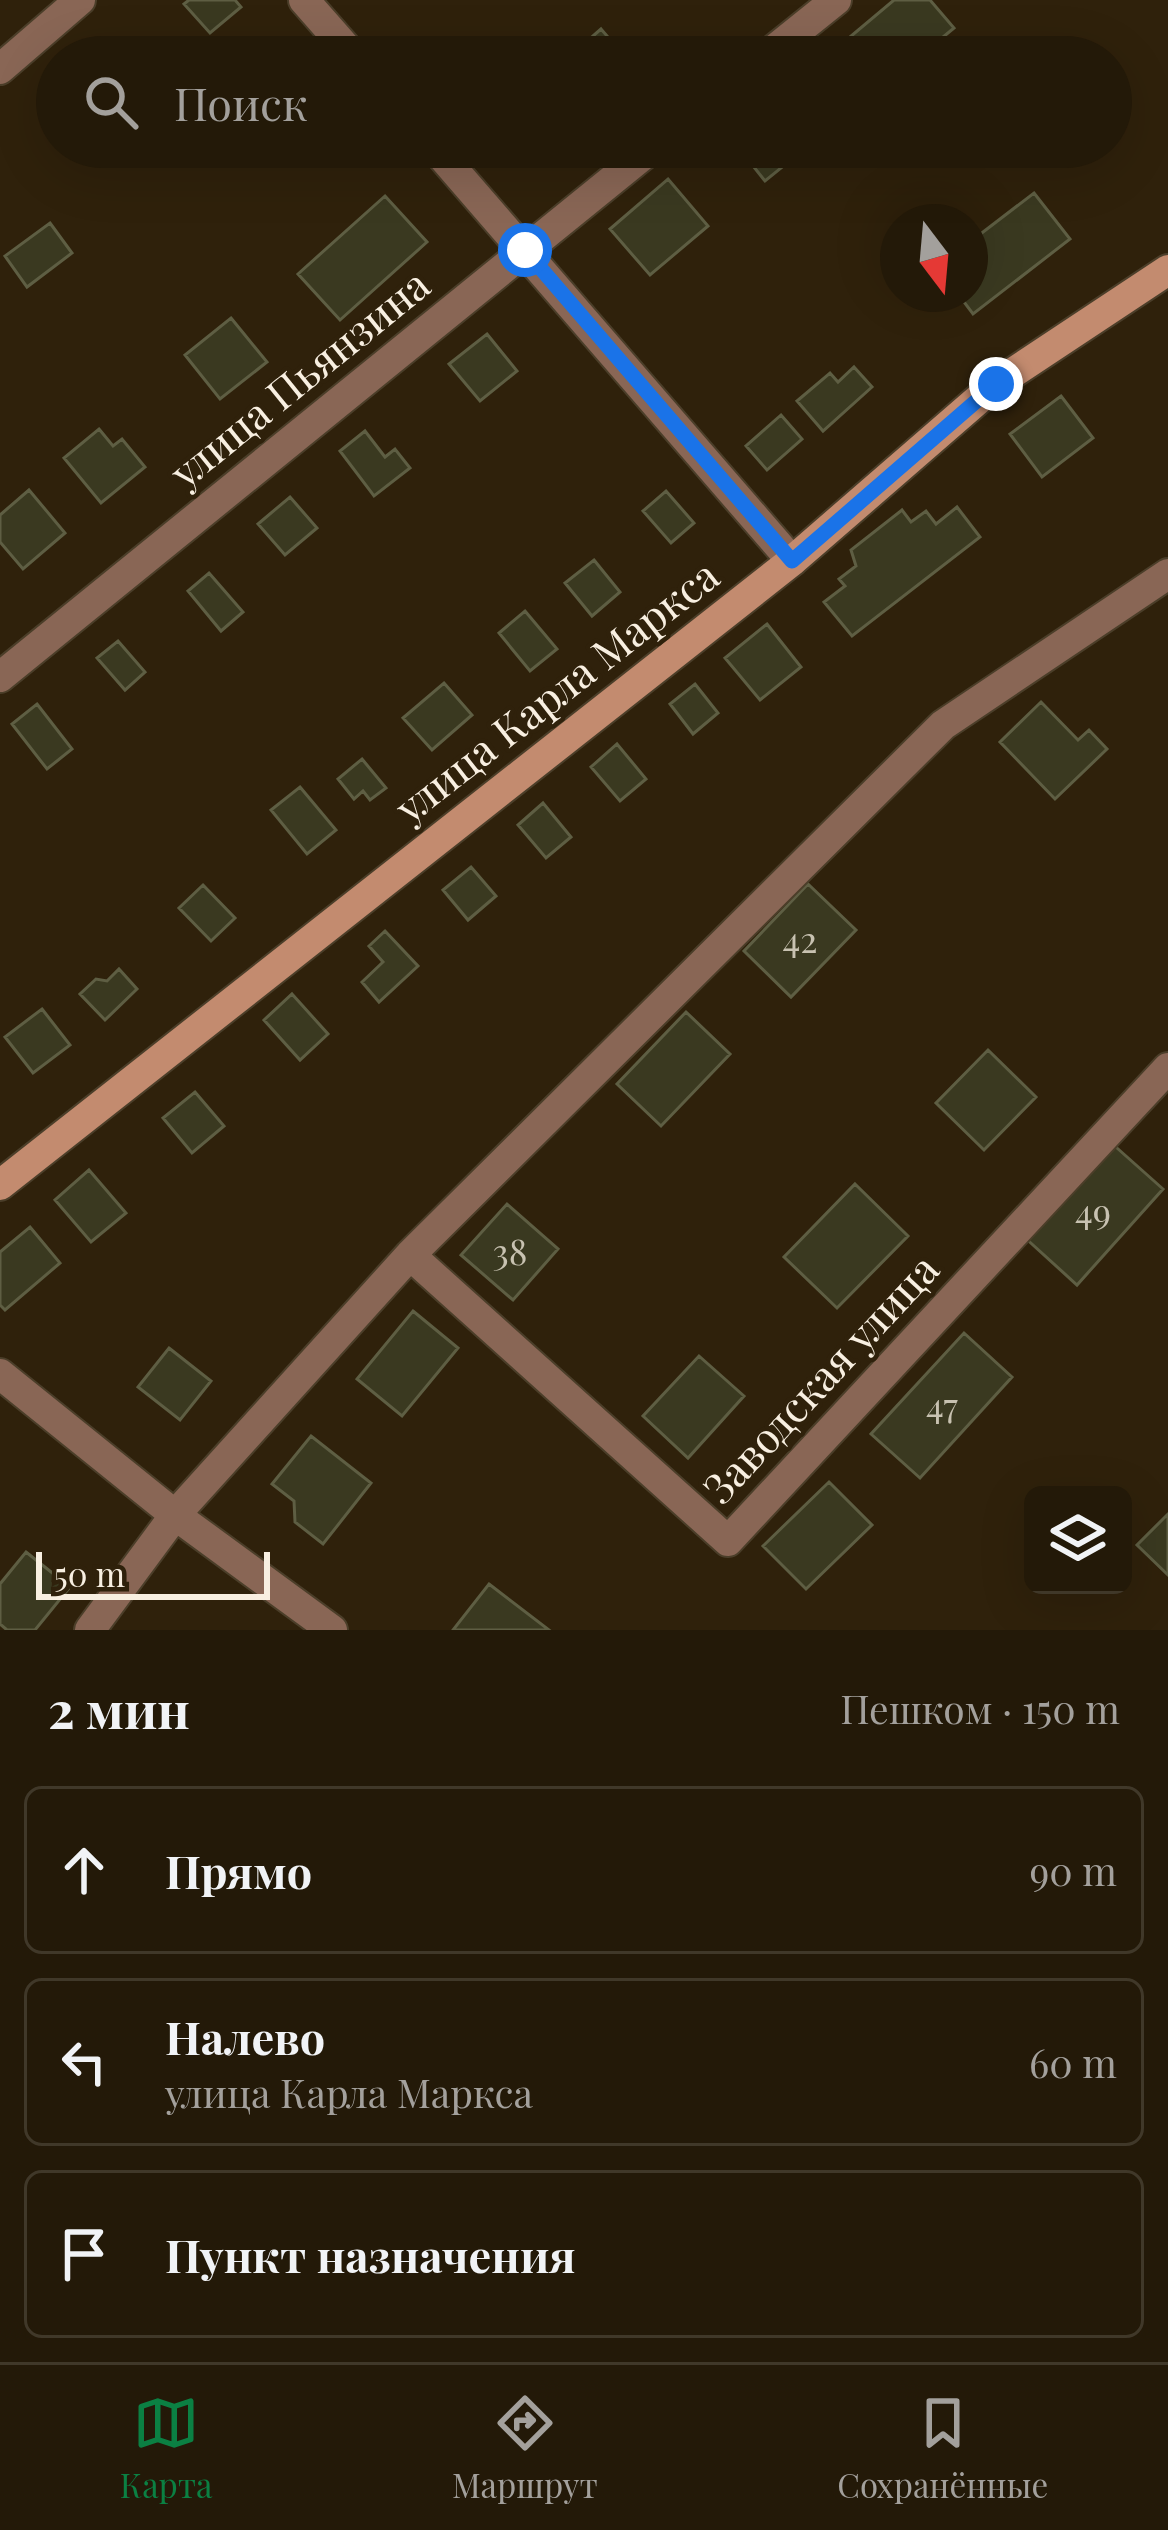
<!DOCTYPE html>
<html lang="ru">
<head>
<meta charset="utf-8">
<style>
  :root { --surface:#231908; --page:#2f2616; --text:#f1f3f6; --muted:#a3a09c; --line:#403829; --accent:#0b8043 }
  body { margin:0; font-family:"Playfair Display",serif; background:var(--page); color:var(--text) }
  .controls { position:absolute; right:36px; bottom:36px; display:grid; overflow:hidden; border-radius:18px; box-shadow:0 12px 48px #0002 }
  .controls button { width:108px; height:108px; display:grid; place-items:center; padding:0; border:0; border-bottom:3px solid var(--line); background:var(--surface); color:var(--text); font:60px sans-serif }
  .compass { position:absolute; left:880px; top:204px; width:108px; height:108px; border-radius:50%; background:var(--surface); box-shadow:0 12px 48px #0002; rotate:164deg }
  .scale { position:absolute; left:36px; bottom:30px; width:234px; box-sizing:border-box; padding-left:12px; border:6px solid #f8efe1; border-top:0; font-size:33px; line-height:42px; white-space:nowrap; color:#f8efe1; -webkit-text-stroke:9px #2f210b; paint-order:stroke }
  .stop { position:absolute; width:36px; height:36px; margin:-27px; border:9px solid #1a73e8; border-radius:50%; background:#fff }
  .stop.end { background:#1a73e8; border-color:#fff; box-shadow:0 3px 12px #0008 }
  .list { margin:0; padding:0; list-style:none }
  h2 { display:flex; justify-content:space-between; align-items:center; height:156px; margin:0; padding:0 48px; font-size:51px }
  h2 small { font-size:39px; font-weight:400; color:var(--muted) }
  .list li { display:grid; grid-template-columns:78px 1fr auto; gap:36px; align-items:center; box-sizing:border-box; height:168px; margin:0 24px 24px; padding:0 24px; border:3px solid var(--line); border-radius:18px }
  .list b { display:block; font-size:45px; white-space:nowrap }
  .list p { margin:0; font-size:39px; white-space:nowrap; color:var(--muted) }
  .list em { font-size:39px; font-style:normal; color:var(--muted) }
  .icon { flex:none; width:66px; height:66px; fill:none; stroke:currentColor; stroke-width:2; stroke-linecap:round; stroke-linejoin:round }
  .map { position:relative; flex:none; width:1168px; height:1630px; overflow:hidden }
  .search { position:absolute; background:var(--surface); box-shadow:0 12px 48px #0002; left:36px; right:36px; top:36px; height:132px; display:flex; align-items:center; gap:30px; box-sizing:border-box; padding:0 42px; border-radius:66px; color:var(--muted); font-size:45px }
  .sheet { height:732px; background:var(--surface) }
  nav { display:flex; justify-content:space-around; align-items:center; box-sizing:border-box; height:168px; border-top:3px solid var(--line); background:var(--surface); font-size:33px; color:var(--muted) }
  nav a { display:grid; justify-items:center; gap:6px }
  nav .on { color:var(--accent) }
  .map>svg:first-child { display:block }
</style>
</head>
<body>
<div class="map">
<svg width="1168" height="1630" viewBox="0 0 1168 1630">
  <rect width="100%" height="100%" fill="#2f210b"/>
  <path fill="#3a3920" stroke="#5e5e43" stroke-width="3" d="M 189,0 L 235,0 L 241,7 L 210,33 L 184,4 Z
    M 894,0 L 930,0 L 954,28 L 919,57 L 856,57 L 844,42 Z
    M 601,29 L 625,57 L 569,57 Z
    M 738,147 L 807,147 L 765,181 Z
    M 668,179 L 708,226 L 650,275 L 610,229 Z
    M 1034,193 L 1070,239 L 973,314 L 958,294 L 970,294 L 970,242 Z
    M 385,196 L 427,242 L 340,320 L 298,274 Z
    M 50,223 L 72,253 L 27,287 L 5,256 Z
    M 231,318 L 267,362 L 220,399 L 185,355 Z
    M 487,334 L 517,371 L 480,401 L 449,364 Z
    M 854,367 L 872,387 L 823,431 L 797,401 L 830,373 L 838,382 Z
    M 1061,396 L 1093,438 L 1042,477 L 1010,434 Z
    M 781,415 L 802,439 L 767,470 L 746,446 Z
    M 99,429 L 113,446 L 122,439 L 145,467 L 101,503 L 64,458 Z
    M 365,431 L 385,457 L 395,449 L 410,468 L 374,496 L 340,451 Z
    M 29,490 L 65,533 L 23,569 L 0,542 L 0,515 Z
    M 666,491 L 694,523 L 671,543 L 643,511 Z
    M 290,497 L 317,528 L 285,555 L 258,524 Z
    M 957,507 L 980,537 L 852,636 L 824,602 L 845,586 L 839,579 L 856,566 L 851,550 L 902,510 L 911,522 L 926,511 L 936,524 Z
    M 594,560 L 620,592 L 592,616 L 565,583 Z
    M 209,573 L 243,612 L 221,631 L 188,591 Z
    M 525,611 L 557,649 L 530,671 L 499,633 Z
    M 767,624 L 801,667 L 760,700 L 725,658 Z
    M 118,641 L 145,672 L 125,690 L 97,658 Z
    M 444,683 L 472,715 L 432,750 L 403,718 Z
    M 695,684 L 718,713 L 693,734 L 670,704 Z
    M 1041,702 L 1078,740 L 1089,730 L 1107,749 L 1055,799 L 1000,742 Z
    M 37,704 L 72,749 L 47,769 L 12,724 Z
    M 617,744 L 646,779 L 620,801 L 591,767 Z
    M 362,759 L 386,788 L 370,800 L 363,791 L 354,799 L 338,779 Z
    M 300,787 L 336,830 L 307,854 L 271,810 Z
    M 543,803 L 571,837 L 546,858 L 518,825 Z
    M 471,867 L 496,896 L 468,920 L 443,890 Z
    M 808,884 L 856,930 L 791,997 L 744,951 Z
    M 203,885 L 235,918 L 211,941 L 179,908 Z
    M 385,931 L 418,966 L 379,1002 L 362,982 L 383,962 L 369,946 Z
    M 119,969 L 137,989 L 105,1020 L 80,994 L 96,979 L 107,981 Z
    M 292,994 L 328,1034 L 300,1060 L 264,1020 Z
    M 42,1009 L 70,1045 L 33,1073 L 5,1037 Z
    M 686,1012 L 730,1054 L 661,1126 L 617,1084 Z
    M 988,1050 L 1036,1097 L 984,1150 L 936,1103 Z
    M 195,1092 L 224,1126 L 192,1153 L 163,1118 Z
    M 1108,1140 L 1163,1189 L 1077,1285 L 1022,1235 Z
    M 89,1170 L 126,1213 L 91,1242 L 55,1200 Z
    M 855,1184 L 908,1236 L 837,1308 L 784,1257 Z
    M 507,1204 L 558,1249 L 513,1300 L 461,1255 Z
    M 30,1227 L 60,1263 L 5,1310 L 0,1305 L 0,1252 Z
    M 413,1311 L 458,1348 L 402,1416 L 357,1379 Z
    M 964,1333 L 1012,1377 L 920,1478 L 871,1434 Z
    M 169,1348 L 211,1381 L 180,1420 L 138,1387 Z
    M 699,1356 L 744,1396 L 688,1458 L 643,1416 Z
    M 311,1436 L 371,1483 L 323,1544 L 295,1522 L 294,1501 L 272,1484 Z
    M 829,1482 L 872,1525 L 806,1589 L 763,1546 Z
    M 1168,1514 L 1168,1575 L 1137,1545 Z
    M 26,1552 L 70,1587 L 35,1630 L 7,1630 L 0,1624 L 0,1584 Z
    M 489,1584 L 549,1630 L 453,1630 Z"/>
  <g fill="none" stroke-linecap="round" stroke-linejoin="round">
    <defs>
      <path id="street" d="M 304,0 L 354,57
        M 765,57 L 836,0
        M 0,69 L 80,0
        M 434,147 L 792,561
        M 0,677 L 653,147
        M 410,1255 L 728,1541 L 1168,1068
        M 0,1374 L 175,1515 L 332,1630
        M 90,1630 L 175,1515 L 410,1255 L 943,725 L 1168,574"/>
      <path id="secondary" d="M 0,1185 L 792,561 L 996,384 L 1168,270"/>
    </defs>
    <use href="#street" stroke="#4b3e29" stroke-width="34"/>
    <use href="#secondary" stroke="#4b3e29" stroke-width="34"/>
    <use href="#street" stroke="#896655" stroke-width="30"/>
    <use href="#secondary" stroke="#c38b6f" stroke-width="30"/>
  </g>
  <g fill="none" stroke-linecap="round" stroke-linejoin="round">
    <path stroke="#1a73e8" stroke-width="15" d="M 525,250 L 792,561 L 996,384"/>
  </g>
  <g text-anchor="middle" stroke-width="9" stroke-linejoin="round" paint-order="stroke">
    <g font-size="36" fill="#c8c2b1">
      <text x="800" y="953">42</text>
      <text x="1093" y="1225">49</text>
      <text x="510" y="1265">38</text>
      <text x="942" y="1419">47</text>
    </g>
    <g font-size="42" fill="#f8efe1" stroke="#2f210b">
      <text transform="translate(300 379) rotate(-39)" y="15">улица Пьянзина</text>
      <text transform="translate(557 692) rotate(-38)" y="15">улица Карла Маркса</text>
      <text transform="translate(821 1379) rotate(-47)" y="15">Заводская улица</text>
    </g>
  </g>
</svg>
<div class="controls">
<button><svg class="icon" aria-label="layers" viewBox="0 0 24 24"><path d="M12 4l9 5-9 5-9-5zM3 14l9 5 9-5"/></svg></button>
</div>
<svg class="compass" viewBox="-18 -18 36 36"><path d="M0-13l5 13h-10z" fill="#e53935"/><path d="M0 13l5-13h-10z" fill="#a3a09c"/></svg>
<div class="scale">50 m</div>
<div class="stop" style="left:525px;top:250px"></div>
<div class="stop end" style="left:996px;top:384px"></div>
<div class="search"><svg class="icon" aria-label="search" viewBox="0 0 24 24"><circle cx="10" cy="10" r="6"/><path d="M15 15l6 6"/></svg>Поиск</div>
</div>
<section class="sheet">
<h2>2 мин<small>Пешком · 150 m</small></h2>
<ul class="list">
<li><svg class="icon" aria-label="ahead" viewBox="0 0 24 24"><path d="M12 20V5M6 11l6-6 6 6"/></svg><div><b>Прямо</b></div><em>90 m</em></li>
<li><svg class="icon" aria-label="left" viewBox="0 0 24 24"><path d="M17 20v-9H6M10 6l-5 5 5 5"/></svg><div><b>Налево</b><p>улица Карла Маркса</p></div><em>60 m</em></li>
<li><svg class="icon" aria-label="arrive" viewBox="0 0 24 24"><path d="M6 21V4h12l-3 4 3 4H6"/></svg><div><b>Пункт назначения</b></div></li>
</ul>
</section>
<nav>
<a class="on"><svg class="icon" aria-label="map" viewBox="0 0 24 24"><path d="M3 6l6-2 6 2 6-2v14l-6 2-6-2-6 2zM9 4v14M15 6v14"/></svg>Карта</a>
<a><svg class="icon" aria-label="directions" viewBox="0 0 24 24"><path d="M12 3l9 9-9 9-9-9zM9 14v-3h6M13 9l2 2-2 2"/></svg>Маршрут</a>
<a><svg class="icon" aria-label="saved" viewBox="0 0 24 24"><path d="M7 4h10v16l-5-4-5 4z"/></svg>Сохранённые</a>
</nav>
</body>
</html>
